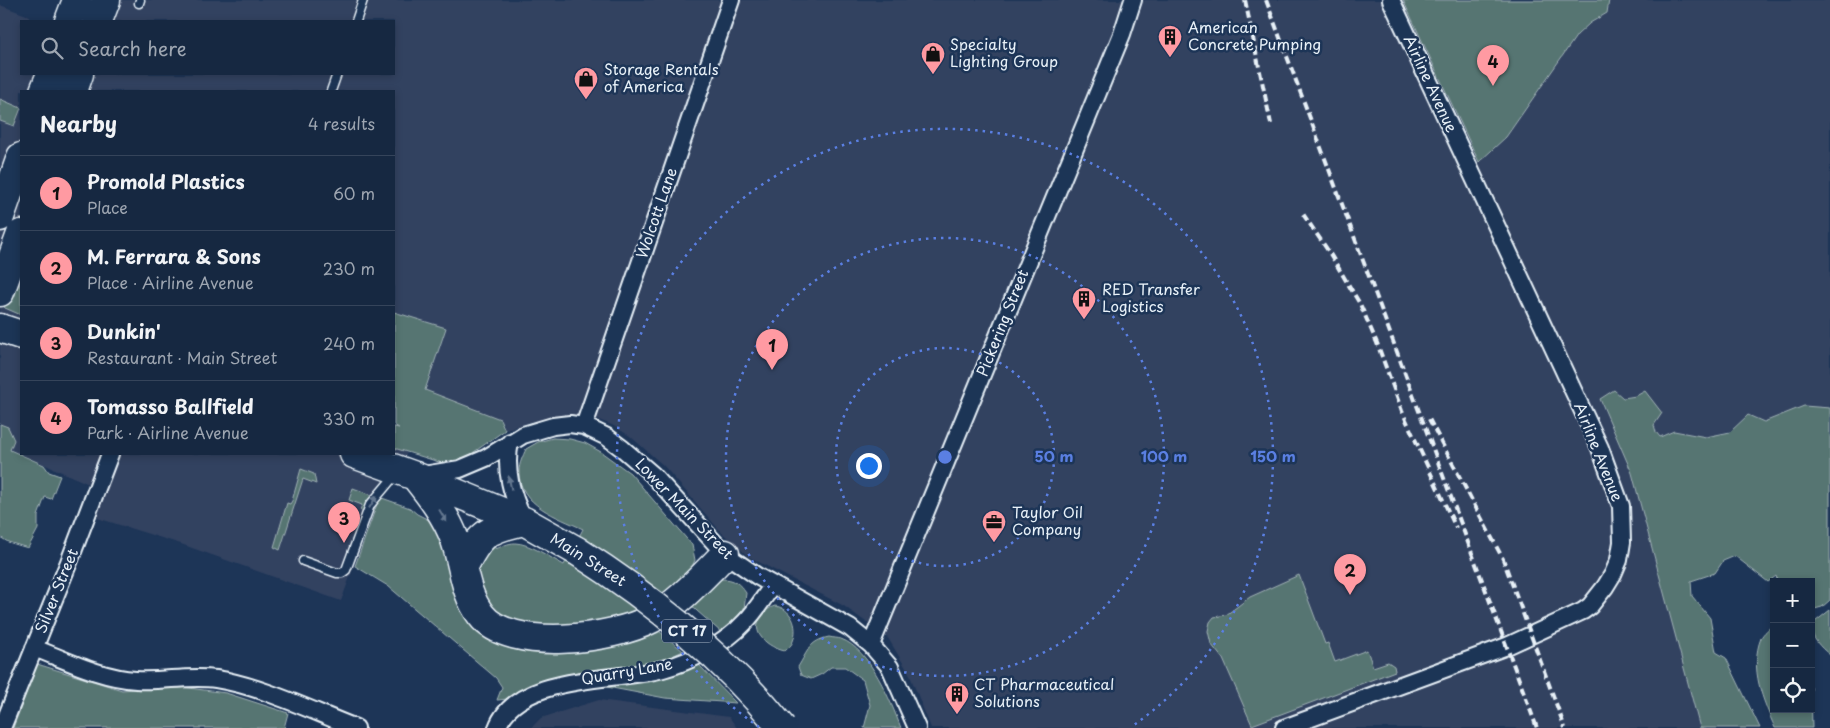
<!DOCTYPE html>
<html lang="en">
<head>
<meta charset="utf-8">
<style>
  :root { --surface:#162841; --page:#1f3048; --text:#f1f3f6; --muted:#9ea6b1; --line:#35445a; --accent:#ff9aa2 }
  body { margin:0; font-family:"Playpen Sans",sans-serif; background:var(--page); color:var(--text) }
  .controls { position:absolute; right:15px; bottom:15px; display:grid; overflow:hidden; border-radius:0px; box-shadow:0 2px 8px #0003 }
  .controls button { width:45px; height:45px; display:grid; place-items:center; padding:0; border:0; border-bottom:1px solid var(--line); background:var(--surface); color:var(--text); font:25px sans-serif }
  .you { position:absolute; left:868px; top:465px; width:18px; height:18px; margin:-12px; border:4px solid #fff; border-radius:50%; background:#1a73e8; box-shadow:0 0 0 8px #1a73e833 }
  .badge { display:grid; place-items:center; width:32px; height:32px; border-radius:50%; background:var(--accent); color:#111; font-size:16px; font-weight:700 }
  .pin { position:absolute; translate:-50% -41px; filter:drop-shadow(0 1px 2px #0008) }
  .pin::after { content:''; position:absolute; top:26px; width:18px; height:15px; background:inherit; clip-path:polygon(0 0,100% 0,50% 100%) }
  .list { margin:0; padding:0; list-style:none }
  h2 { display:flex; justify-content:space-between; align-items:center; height:65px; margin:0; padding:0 20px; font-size:21px }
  h2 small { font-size:16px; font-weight:400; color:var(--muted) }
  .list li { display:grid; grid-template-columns:32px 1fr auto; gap:15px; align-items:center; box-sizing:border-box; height:75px; padding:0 20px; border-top:1px solid var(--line) }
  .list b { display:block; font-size:19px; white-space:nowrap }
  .list p { margin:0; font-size:16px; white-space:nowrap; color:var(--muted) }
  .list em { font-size:16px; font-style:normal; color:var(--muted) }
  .icon { flex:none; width:28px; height:28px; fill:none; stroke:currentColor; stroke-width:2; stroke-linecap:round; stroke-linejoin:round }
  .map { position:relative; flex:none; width:1830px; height:728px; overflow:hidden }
  .search { position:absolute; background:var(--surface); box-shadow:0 2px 8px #0003; left:20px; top:20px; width:375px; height:55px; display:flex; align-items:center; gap:12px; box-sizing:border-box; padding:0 18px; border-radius:0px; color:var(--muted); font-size:19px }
  .panel { position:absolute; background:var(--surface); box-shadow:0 2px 8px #0003; left:20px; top:90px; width:375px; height:365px; border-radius:0px }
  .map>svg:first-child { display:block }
</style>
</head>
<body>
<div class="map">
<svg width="1830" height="728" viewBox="0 0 1830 728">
  <rect width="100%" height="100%" fill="#1d3557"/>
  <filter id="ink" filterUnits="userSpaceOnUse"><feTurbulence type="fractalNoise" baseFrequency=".02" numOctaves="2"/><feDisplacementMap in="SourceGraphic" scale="10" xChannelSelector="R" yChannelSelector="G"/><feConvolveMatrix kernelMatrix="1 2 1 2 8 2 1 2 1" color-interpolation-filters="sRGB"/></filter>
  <g filter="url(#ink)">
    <path fill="#334261" d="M 118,0 L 1403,0 L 1479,162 L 1506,137 L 1577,35 L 1590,23 L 1607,13 L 1609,0 L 1830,0 L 1830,408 L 1804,406 L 1764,422 L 1748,415 L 1730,431 L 1706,437 L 1674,431 L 1660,437 L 1656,432 L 1654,425 L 1636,396 L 1600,399 L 1632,473 L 1700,728 L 931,728 L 909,673 L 888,638 L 844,606 L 749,557 L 721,532 L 664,466 L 630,436 L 612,425 L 596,419 L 575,416 L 534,421 L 505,430 L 503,423 L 425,390 L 446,328 L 394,312 L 394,91 L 21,91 L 21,454 L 394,454 L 394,425 L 398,426 L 407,453 L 382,498 L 377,504 L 341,601 L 181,544 L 78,512 L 89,484 L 0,445 L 0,5 L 29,16 L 29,21 L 21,21 L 21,74 L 394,74 L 394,21 L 110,21 Z
      M 599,700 L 729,717 L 737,728 L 531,728 L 541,718 Z"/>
    <path fill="#577472" stroke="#a0b2b5" d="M 1403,0 L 1609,0 L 1607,13 L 1590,23 L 1577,35 L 1506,137 L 1479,162 Z
      M 0,99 L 21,108 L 14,126 L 0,121 Z
      M 16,271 L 21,290 L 21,315 L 5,308 L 2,304 Z
      M 394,312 L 446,328 L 425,390 L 500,419 L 505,430 L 467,457 L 458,459 L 452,466 L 394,448 L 394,427 L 399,428 L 394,425 Z
      M 1614,390 L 1623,398 L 1636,396 L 1645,391 L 1662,413 L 1654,425 L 1656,432 L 1660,437 L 1674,431 L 1706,437 L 1730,432 L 1748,415 L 1764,422 L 1804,406 L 1830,408 L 1830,600 L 1822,607 L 1811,610 L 1811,582 L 1778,582 L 1776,576 L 1768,582 L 1735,556 L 1723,561 L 1715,573 L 1691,581 L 1692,596 L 1710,618 L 1716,652 L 1726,658 L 1760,728 L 1700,728 L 1632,473 L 1600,399 Z
      M 0,424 L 8,427 L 14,440 L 10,450 L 44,465 L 49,472 L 60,476 L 51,499 L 45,497 L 38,516 L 38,529 L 28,548 L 8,542 L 0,537 Z
      M 553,438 L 570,439 L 585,443 L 601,452 L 630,473 L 692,545 L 695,560 C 683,594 625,619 593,627 C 586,628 528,627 520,625 C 506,621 482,605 477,590 C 475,582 477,571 477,563 L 493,545 L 496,549 C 502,546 508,543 515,543 C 529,543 551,558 564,565 L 583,529 C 558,517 518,505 519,471 C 519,464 523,456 526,449 L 538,442 Z
      M 301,469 L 314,474 L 316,484 L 303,479 L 280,550 L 274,547 L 287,503 L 290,504 L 292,501 Z
      M 353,488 L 372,495 L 367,501 L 364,512 L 360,510 L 362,505 L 349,500 Z
      M 382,498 L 410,508 L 417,514 L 435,523 L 476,628 L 653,626 L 683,651 L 672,656 L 648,664 L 597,673 L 520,698 L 497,700 L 502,687 L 496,678 L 388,586 L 355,566 L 377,504 Z
      M 1299,575 L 1325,644 L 1328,643 L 1335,662 L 1367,650 L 1373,667 L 1388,662 L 1394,666 L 1395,671 L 1252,725 L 1223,659 L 1211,644 L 1208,631 L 1210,622 L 1214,617 L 1226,615 L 1250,597 Z
      M 722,579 C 734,579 739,583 746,593 L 744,609 L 722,633 L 688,603 L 716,581 Z
      M 775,606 C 791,608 799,626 793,641 C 792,645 788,648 785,651 C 769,648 748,632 762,616 C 766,611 768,608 775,606 Z
      M 1830,610 L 1830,655 C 1820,647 1811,638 1811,625 Z
      M 1774,624 L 1774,709 L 1811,709 L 1811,687 L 1812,728 L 1775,728 C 1763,700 1749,669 1761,638 C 1763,633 1770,628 1774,624 Z
      M 829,637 C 833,638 838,638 841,639 C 870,649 891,702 901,728 L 864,728 L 870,705 L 863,680 L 845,667 L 831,667 L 822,674 L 811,679 L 801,675 L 798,667 C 808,651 809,641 829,637 Z
      M 37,664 L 122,690 L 174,686 L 226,693 L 288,713 L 284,728 L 13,728 Z
      M 698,664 L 736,703 L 665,698 L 607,687 L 588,687 L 659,678 Z"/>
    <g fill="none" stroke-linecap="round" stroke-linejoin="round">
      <defs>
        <path id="lane" d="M 139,3 L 140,0
          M 356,21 L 363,0
          M 331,91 L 337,74
          M 303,561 L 337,573 L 342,573 L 346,570 L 370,505 L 396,474"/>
        <path id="street" d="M 584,426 L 731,0
          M 510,442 C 504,471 512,495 524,521
          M 423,475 L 460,469 L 486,458 L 523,435 L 553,426 L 570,424 L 584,426 L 607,437 L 623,449 L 652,474 L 725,554 L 757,576 L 850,628 L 871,645 L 890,667 L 917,728
          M 871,645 L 1122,34 L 1133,0
          M 34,648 C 66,660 101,678 136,680 C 162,682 189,675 216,679 C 261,686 312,711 356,728
          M 2,728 L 69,562 L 110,454
          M 497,728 C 517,673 617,682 663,669 C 692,661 725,644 745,622 C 756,611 764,597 773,585
          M 1284,728 L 1507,646 L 1583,611 L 1590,606 L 1605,587 L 1613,574 L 1619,560 L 1622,542 L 1621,506 L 1600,448 L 1391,0"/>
        <path id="highway" d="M 69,21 L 77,0
          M 98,21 L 106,0
          M 44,91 L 51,74
          M 73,91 L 79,74
          M 0,217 L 21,157
          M 0,292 L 21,234
          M 0,328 L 21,335
          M 354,454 L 415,476 L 524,521 L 577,551
          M 415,476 C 431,496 447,517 455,540 C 464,566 464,593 481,615 C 510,653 614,639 651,619 C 679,603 702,577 725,554
          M 463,568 C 480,534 486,529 524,521"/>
      </defs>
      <use href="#lane" stroke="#e8f1f8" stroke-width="11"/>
      <use href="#street" stroke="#e8f1f8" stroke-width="20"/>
      <use href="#highway" stroke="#e8f1f8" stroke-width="31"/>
      <use href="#lane" stroke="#1d3557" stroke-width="8"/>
      <use href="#street" stroke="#1d3557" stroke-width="16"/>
      <use href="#highway" stroke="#1d3557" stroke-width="28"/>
      <path stroke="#e8f1f8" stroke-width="4" stroke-dasharray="8 4" stroke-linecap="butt" d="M 1245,0 L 1271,124
        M 1266,0 L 1537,728
        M 1303,214 L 1329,252 L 1360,304 L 1377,343 L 1402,411 L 1456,528
        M 1429,419 L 1503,559 L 1565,728"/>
      <defs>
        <path id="highway-bridge" d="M 577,551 C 654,600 724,657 782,728"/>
      </defs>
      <use href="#highway-bridge" stroke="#e8f1f8" stroke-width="31" stroke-linecap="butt"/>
      <use href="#highway-bridge" stroke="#1d3557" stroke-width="28"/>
    </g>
    <defs><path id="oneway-solid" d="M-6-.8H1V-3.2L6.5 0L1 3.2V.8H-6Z" transform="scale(1.25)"/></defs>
    <g fill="#64778f">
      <use href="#oneway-solid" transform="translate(510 483) rotate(-102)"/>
      <use href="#oneway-solid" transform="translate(373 502) rotate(-58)"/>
      <use href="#oneway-solid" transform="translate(443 516) rotate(59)"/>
    </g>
  </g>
  <g fill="none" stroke="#5a7fe2" stroke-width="2.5" stroke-dasharray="2.5 5">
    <circle cx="945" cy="457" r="109"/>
    <circle cx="945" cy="457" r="219"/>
    <path d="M759 727A328 328 0 1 1 1131 727"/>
  </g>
  <defs>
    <symbol id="building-pin" viewBox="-11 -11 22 30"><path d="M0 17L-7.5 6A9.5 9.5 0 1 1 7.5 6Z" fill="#ff9aa2" stroke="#1d3557"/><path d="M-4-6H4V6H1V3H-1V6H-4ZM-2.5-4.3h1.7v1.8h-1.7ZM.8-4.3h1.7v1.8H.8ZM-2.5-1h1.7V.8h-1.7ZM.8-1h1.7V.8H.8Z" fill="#111"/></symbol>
    <symbol id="shop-pin" viewBox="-11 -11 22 30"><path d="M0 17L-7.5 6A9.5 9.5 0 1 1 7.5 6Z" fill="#ff9aa2" stroke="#1d3557"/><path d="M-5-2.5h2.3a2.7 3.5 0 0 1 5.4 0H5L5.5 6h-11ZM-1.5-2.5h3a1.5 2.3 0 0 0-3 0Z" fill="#111"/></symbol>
    <symbol id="office-pin" viewBox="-11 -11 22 30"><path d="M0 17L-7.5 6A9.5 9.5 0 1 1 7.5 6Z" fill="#ff9aa2" stroke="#1d3557"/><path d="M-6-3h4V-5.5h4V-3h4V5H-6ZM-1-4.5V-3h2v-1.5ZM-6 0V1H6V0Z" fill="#111"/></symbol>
  </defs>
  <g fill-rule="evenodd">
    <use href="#building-pin" x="1156" y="23" width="28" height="38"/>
    <use href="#shop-pin" x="919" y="40" width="28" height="38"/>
    <use href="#shop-pin" x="572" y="65" width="28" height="38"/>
    <use href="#building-pin" x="1070" y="285" width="28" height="38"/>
    <use href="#office-pin" x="980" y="508" width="28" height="38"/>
    <use href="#building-pin" x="943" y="680" width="28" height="38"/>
  </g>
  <g text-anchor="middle" stroke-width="5" stroke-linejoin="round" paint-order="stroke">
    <rect fill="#1d3557" stroke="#abb9c8" stroke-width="1" x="662" y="619.5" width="50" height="23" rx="4"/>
    <g font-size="14" font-weight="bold" fill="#e8f1f8">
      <text x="687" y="636">CT 17</text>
    </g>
    <g font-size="15" fill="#e8f1f8" stroke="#1d3557" text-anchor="start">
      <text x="1188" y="33">American<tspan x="1188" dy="17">Concrete Pumping</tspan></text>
      <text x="950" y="50">Specialty<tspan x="950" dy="17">Lighting Group</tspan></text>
      <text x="604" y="75">Storage Rentals<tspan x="604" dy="17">of America</tspan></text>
      <text x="1102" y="295">RED Transfer<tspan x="1102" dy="17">Logistics</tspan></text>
      <text x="1012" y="518">Taylor Oil<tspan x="1012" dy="17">Company</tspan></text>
      <text x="974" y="690">CT Pharmaceutical<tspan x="974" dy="17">Solutions</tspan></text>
    </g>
    <g font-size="15" fill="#e8f1f8" stroke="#1d3557">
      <text transform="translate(1430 84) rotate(65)" y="5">Airline Avenue</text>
      <text transform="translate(657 213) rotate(-71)" y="5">Wolcott Lane</text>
      <text transform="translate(1003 323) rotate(-68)" y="5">Pickering Street</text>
      <text transform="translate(1598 452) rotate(68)" y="5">Airline Avenue</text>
      <text transform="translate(684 509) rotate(46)" y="5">Lower Main Street</text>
      <text transform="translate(588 560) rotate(32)" y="5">Main Street</text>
      <text transform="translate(57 591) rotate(-68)" y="5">Silver Street</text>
      <text transform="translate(627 672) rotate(-10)" y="5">Quarry Lane</text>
    </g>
  </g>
  <circle cx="945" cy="457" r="8" fill="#5a7fe2" stroke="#1d3557" stroke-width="2.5"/>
  <g font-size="15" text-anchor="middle" font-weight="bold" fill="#5a7fe2" stroke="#1d3557" stroke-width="5" stroke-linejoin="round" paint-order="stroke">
    <text x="1054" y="462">50 m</text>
    <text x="1164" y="462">100 m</text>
    <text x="1273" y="462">150 m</text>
  </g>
</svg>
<div class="controls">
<button>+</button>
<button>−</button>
<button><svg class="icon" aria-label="locate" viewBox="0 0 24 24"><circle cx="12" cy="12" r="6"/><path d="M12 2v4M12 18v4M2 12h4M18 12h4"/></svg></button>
</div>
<div class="you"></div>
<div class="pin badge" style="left:772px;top:370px">1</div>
<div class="pin badge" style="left:1350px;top:595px">2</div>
<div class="pin badge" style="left:344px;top:543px">3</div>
<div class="pin badge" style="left:1493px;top:86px">4</div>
<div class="search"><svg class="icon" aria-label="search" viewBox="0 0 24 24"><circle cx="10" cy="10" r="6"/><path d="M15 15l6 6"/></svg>Search here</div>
<section class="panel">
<h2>Nearby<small>4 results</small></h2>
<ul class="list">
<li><span class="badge">1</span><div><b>Promold Plastics</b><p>Place</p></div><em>60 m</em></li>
<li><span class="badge">2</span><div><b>M. Ferrara &amp; Sons</b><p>Place · Airline Avenue</p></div><em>230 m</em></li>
<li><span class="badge">3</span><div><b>Dunkin'</b><p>Restaurant · Main Street</p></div><em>240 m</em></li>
<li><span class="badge">4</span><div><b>Tomasso Ballfield</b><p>Park · Airline Avenue</p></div><em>330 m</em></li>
</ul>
</section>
</div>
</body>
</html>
